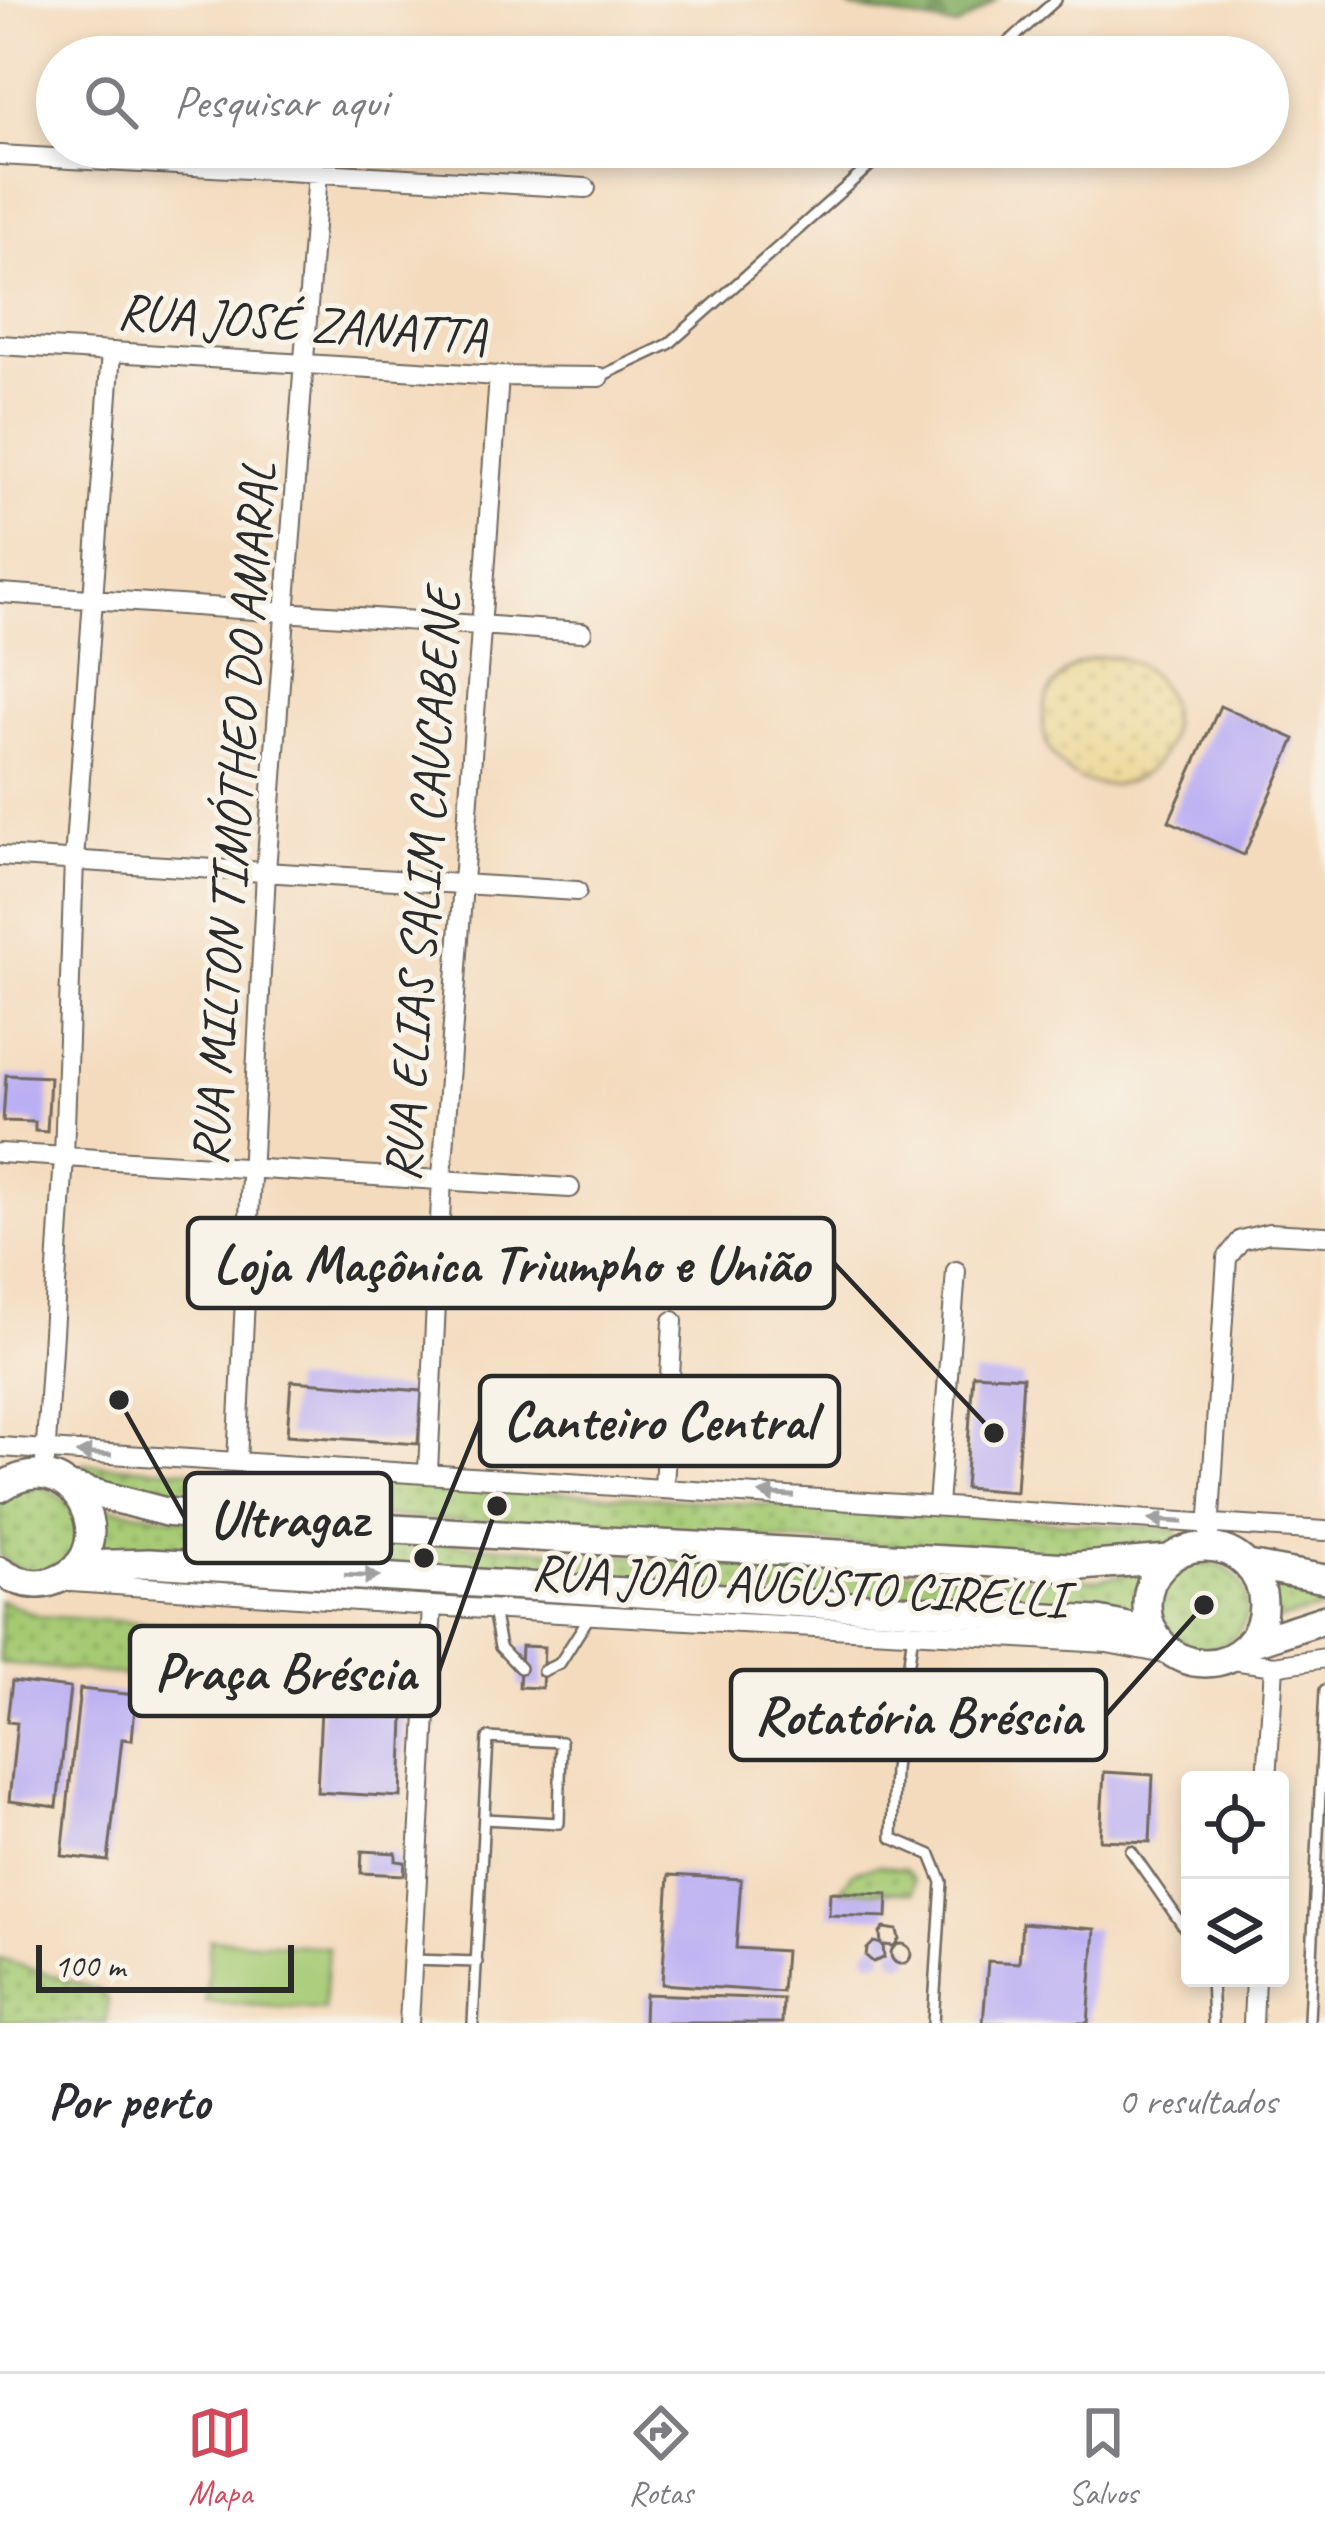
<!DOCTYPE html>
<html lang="pt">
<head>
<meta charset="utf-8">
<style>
  :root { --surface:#fff; --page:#f2f2f3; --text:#2b2b33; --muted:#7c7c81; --line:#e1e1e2; --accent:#d1495b }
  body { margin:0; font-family:Caveat,sans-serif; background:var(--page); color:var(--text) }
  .controls { position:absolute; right:36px; bottom:36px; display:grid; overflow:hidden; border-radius:12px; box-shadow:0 6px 18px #0003 }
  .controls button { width:108px; height:108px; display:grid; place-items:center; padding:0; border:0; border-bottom:3px solid var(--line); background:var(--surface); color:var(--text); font:60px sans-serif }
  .scale { position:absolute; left:36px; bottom:30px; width:258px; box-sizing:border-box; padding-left:12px; border:6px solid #2b2b2b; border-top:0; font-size:33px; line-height:42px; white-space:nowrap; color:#2b2b2b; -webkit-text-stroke:9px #f7f3e8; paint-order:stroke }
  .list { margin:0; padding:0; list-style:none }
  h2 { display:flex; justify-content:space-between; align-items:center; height:156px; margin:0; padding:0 48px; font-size:51px }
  h2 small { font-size:39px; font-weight:400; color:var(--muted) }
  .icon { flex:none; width:66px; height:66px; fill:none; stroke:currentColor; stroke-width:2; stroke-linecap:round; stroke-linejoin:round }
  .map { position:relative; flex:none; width:1325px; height:2023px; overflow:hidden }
  .search { position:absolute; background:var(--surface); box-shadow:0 6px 18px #0003; left:36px; right:36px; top:36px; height:132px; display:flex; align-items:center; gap:30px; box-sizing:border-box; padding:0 42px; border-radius:66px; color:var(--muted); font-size:45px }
  .sheet { height:348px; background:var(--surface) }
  nav { display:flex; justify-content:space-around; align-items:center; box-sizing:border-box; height:168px; border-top:3px solid var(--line); background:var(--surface); font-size:33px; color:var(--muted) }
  nav a { display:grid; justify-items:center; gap:6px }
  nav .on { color:var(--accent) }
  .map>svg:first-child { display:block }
</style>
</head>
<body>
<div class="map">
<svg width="1325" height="2023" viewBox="0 0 1325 2023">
  <defs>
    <pattern id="grass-dots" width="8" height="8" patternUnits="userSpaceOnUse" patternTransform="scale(3)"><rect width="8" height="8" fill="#a6ca73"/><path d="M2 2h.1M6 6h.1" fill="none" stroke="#87a45f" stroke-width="1.8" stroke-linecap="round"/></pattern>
    <pattern id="forest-firs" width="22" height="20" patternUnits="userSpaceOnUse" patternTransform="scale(3)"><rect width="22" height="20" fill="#84ae65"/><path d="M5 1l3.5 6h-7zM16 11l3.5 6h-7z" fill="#6c8e53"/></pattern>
    <pattern id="sand-dots" width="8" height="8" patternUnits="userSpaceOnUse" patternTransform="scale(3)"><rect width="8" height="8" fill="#eeda9e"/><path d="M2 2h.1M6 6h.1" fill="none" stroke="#cb8" stroke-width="1.8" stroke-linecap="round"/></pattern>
  </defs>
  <rect width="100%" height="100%" fill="#f7f3e8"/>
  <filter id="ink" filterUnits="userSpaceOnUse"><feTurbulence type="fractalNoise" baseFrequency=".00833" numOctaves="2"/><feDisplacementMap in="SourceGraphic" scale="24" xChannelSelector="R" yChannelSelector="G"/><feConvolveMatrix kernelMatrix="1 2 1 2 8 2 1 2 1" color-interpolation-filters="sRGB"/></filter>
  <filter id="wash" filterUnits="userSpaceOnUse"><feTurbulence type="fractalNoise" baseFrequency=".004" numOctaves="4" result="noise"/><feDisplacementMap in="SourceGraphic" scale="48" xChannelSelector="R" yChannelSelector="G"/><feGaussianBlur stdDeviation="2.7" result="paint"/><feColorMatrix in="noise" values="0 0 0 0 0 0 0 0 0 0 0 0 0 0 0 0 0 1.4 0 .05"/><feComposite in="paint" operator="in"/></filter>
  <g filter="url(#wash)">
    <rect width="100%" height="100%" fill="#f4dbbe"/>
    <path fill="url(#grass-dots)" stroke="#687a4f" stroke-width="3" d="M 83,1464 L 1176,1529 L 1179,1536 L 1170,1545 L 1085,1554 L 999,1553 L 251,1509 L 193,1502 L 82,1478 L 80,1471 Z
      M 40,1484 L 76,1508 L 77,1552 C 48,1578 31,1582 0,1556 L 0,1504 L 11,1492 Z
      M 98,1506 L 255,1531 L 822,1568 L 1097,1580 L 1144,1570 L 1146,1574 L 1135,1619 L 100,1554 L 105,1520 Z
      M1161 1606a43 43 0 1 1 86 0a43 43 0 1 1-86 0Z
      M 1272,1586 L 1325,1593 L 1325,1608 L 1271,1622 Z
      M 0,1600 L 39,1616 L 231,1628 L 225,1685 L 0,1663 Z
      M 879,1865 L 905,1869 L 914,1880 L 914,1892 L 840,1890 L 854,1871 Z
      M 0,1959 L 99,1990 L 108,1999 L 106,2023 L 0,2023 Z"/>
    <path fill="url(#forest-firs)" stroke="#586c48" stroke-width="3" d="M 842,0 L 996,0 L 957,27 L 851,8 Z"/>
    <path fill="url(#sand-dots)" stroke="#8c8264" stroke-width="3" d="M1043 721a64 64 0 1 1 128 0a64 64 0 1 1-128 0Z"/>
    <path fill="#a6ca73" stroke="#687a4f" stroke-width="3" d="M 210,1939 L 328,1947 L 324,2010 L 206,2002 Z"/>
    <g id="blocks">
      <path fill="#bbaff3" d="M 1220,706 L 1295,739 L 1244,855 L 1169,821 Z
        M 6,1075 L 50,1077 L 47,1132 L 35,1131 L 35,1122 L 3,1121 Z
        M 973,1374 L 1023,1377 L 1016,1492 L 965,1488 Z
        M 291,1381 L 422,1391 L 418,1444 L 287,1435 Z
        M 521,1646 L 544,1647 L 542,1688 L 519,1687 Z
        M 12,1681 L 70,1688 L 57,1807 L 9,1801 L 17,1723 L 7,1722 Z
        M 322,1688 L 405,1692 L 401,1797 L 317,1792 Z
        M 80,1689 L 136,1695 L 132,1740 L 122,1739 L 108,1861 L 62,1856 Z
        M 1104,1772 L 1153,1775 L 1150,1842 L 1100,1840 Z
        M 362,1851 L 396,1853 L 396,1861 L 405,1862 L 404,1875 L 361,1873 Z
        M 669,1875 L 741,1879 L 736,1948 L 785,1951 L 782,1992 L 662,1984 Z
        M 830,1892 L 888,1894 L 887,1917 L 829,1915 Z
        M 1022,1923 L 1095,1929 L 1088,2023 L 983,2023 L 988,1961 L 1019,1963 Z
        M 884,1928 L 897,1930 L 899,1939 L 894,1946 L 883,1945 L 884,1958 L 873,1962 L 866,1956 L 867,1949 L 874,1942 L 881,1944 L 880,1933 Z
        M891 1954a10 10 0 1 1 20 0a10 10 0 1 1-20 0Z
        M 645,1994 L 783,1999 L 782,2023 L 644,2023 Z"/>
    </g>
  </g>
  <g filter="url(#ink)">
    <use href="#blocks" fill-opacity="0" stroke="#71695e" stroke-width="3"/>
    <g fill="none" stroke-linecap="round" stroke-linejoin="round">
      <defs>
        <path id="service" d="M 992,57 L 1056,0
          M 599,377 L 669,344 L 891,147
          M 493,1610 L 500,1647 L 520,1668
          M 913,1633 L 894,1769 L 892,1838 L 931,1855 L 942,1882 L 933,2023
          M 543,1671 L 560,1663 L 589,1617
          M 1131,1851 L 1190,1936
          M 412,1960 L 477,1962
          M 1211,1978 L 1213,2023
          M 1309,2020 L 1325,1690
          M 473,2023 L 488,1738 L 561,1742 L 559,1823 L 484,1819"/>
        <path id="minor" d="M 0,155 L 586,188
          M 0,345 L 499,376 L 599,377
          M 0,593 L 582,632
          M 0,856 L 577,891
          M 0,1153 L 570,1188
          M 0,1447 L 1325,1531
          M 45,1461 L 64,1157 L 74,860 L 111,352
          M 237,1462 L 266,871 L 318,172
          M 428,1471 L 442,1178 L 499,376
          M 664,1488 L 673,1321
          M 938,1505 L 956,1271
          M 1208,1546 L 1227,1258 L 1241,1240 L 1269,1233 L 1325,1236
          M 56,1581 L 432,1606 L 1107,1643 L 1176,1656
          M 1226,1659 L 1274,1666 L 1325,1658
          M 1267,1780 L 1274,1666
          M 409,2023 L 432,1606
          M 1253,2023 L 1255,1978"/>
        <path id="secondary" d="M 71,1487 L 166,1512 L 252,1521 L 1069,1567 L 1169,1559
          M 0,1488 C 76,1436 128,1556 54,1581 C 34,1588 16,1582 0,1571
          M1147 1605a58 58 0 1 1 116 0a58 58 0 1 1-116 0Z
          M 78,1565 L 149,1563 L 1098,1621 L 1154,1632
          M 1248,1565 L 1325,1579
          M 1248,1644 L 1325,1619"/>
      </defs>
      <use href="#service" stroke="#71695e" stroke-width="14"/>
      <use href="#minor" stroke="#71695e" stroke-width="22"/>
      <use href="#secondary" stroke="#71695e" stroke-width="32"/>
      <use href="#service" stroke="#fff" stroke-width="9"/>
      <use href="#minor" stroke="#fff" stroke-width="18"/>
      <use href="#secondary" stroke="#fff" stroke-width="27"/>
    </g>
    <defs><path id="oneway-solid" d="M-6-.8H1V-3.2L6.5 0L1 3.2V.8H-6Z" transform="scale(3)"/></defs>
    <g fill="#a0a0a0">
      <use href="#oneway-solid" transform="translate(94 1454) rotate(-177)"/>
      <use href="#oneway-solid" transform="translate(777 1495) rotate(-176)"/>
      <use href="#oneway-solid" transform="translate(1166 1521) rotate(-176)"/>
      <use href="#oneway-solid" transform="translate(362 1576) rotate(3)"/>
    </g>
  </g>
  <g text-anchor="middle" stroke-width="10" stroke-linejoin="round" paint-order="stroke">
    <g font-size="51" fill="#2b2b2b" stroke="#f7f3e8">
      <text transform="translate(302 322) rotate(4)" y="18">RUA JOSÉ ZANATTA</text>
      <text transform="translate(232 814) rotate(-86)" y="18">RUA MILTON TIMÓTHEO DO AMARAL</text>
      <text transform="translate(421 885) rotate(-86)" y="18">RUA ELIAS SALIM CAUCABENE</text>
      <text transform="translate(799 1584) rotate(3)" y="18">RUA JOÃO AUGUSTO CIRELLI</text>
    </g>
  </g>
  <path fill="none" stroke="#2b2b2b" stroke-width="4.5" d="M994 1433L834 1263M424 1558L480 1421M119 1400L185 1518M497 1506L439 1671M1204 1605L1106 1715"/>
  <g fill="#2b2b2b" stroke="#f7f3e8" stroke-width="4.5">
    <circle cx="994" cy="1433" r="12"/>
    <circle cx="424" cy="1558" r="12"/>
    <circle cx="119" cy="1400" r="12"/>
    <circle cx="497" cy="1506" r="12"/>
    <circle cx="1204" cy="1605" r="12"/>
  </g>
  <g fill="#f7f3e8" stroke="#2b2b2b" stroke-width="4.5">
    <rect x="188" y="1218" width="646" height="90" rx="12"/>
    <rect x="480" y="1376" width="359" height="90" rx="12"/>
    <rect x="185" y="1473" width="206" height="90" rx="12"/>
    <rect x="130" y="1626" width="309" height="90" rx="12"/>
    <rect x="731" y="1670" width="375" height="90" rx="12"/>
  </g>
  <g font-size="54" text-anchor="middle" font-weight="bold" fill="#2b2b2b">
    <text x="511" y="1282">Loja Maçônica Triumpho e União</text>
    <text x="659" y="1439">Canteiro Central</text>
    <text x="288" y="1537">Ultragaz</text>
    <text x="285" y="1690">Praça Bréscia</text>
    <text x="918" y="1734">Rotatória Bréscia</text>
  </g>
</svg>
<div class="controls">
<button><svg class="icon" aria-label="locate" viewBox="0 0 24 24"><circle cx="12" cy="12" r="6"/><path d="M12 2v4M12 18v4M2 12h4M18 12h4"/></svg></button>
<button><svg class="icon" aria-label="layers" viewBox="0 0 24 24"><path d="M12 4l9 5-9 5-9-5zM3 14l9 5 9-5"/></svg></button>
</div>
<div class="scale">100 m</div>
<div class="search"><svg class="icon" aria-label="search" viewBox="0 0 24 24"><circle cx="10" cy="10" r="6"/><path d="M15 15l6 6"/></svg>Pesquisar aqui</div>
</div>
<section class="sheet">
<h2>Por perto<small>0 resultados</small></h2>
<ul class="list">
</ul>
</section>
<nav>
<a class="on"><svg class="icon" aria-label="map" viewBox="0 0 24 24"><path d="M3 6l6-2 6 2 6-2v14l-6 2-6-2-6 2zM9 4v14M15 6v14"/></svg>Mapa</a>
<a><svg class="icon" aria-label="directions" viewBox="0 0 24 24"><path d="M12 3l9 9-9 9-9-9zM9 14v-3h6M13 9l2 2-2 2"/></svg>Rotas</a>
<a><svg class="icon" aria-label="saved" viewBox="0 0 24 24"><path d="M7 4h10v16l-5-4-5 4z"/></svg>Salvos</a>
</nav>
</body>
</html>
